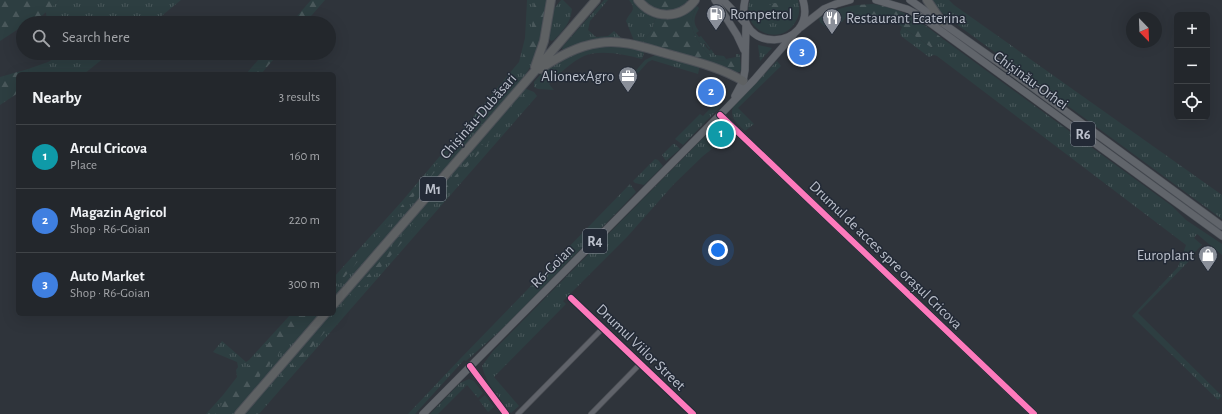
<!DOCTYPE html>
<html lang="en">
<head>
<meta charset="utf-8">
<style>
  :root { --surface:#23272c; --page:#2f3338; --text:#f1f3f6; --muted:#a3a5a9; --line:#404448; --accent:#95b2f1 }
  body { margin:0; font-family:"Alegreya Sans",sans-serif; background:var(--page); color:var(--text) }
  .controls { position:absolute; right:12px; top:12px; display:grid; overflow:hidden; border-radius:6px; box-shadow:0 4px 16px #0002 }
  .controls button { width:36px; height:36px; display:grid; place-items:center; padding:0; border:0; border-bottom:1px solid var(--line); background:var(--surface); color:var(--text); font:20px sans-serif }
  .compass { position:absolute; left:1126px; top:12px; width:36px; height:36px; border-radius:50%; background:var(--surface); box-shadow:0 4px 16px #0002; rotate:157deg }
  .you { position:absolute; left:718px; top:250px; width:14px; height:14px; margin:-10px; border:3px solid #fff; border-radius:50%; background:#1a73e8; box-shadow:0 0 0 6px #1a73e833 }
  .badge { display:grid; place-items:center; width:26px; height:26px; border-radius:50%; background:var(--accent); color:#fff; font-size:13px; font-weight:700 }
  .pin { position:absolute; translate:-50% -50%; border:2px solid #fff; box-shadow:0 1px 4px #0006 }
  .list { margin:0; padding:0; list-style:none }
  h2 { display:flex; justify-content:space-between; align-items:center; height:52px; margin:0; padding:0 16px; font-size:17px }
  h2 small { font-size:13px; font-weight:400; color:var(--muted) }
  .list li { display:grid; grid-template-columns:26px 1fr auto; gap:12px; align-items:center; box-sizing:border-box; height:64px; padding:0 16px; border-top:1px solid var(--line) }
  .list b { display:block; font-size:15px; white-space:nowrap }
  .list p { margin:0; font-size:13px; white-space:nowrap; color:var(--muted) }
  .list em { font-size:13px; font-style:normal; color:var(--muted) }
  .icon { flex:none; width:22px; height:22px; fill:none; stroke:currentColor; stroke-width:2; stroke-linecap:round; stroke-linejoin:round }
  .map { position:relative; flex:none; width:1222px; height:414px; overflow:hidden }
  .search { position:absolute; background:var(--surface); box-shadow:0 4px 16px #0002; left:16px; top:16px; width:320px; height:44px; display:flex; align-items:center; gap:10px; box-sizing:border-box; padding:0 14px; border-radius:22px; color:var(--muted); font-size:15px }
  .panel { position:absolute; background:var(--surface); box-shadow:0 4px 16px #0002; left:16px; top:72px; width:320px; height:244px; border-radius:6px }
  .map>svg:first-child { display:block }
</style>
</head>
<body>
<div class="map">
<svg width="1222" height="414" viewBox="0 0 1222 414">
  <defs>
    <pattern id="grass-tufts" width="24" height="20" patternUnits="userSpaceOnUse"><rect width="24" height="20" fill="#2d3e41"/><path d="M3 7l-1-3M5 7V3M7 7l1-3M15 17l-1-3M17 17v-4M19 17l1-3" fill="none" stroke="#4a585b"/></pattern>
    <pattern id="forest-firs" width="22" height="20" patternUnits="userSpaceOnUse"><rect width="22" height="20" fill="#2d3e41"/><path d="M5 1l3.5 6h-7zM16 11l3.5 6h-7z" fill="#4a585b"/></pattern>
  </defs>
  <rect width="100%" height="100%" fill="#2f343b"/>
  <path fill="url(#grass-tufts)" d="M 59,0 L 181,0 L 153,23 L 47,23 L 46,12 Z
    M 527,0 L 548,0 L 546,18 L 536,58 L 516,89 L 334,300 L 334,277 L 403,200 L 519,62 L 525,38 Z
    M 561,0 L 563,0 L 572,9 C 570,24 564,29 554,40 L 551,41 L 548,37 L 553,10 Z
    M 604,0 L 608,0 L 590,21 L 588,30 L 596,37 L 608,36 L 614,31 L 622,39 L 565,50 L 562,49 L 563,46 Z
    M 629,0 L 635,0 L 656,16 L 652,30 L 641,44 L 635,43 L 626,21 C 629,12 638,11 629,0 Z
    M 750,0 L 798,0 C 800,7 800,15 796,21 C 781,49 739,30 750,0 Z
    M 932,0 L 949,0 L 954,5 L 1222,195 L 1222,219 L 959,26 L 937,9 Z
    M 697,6 L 699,8 C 694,18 692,22 699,31 L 696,33 L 699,37 L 701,36 L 710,48 L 709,49 L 705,43 L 704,43 L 706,47 L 710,51 L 711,49 L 715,55 L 724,56 L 726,59 L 736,57 L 736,54 L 739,54 L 740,57 L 720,61 L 709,59 L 709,56 C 696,37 685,29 697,6 Z
    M 902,27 L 932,48 L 943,39 L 1172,206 L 1186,220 L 1222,244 L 1222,255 L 1197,234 L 1194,238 L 1202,245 L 1190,257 L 1191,259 L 1138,313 L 1222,396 L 1218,400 L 1132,316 L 1178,267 L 1186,245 L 937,56 L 934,55 L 929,57 L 901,36 L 900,32 Z
    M 612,44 L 642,50 L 644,53 L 642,59 C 626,55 600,49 584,56 C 573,61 561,72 552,81 L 544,72 L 550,67 L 577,50 Z
    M 758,45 L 772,48 L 760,61 Z
    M 52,53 L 110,53 L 84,74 L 30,74 L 28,69 L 48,62 L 53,59 Z
    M 657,54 L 700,66 L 698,74 L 652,60 L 648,62 L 628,84 L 626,82 L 645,60 Z
    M 777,61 L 781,66 L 738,108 L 754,124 L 745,131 C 738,124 729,118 733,107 Z
    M 541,74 L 542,74 L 551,82 L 549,84 L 554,90 L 538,89 L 534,87 L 534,82 Z
    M 524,88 L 534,92 L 537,96 L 259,414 L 242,414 L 328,314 L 334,314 L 334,307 Z
    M 718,100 L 720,107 L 683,145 L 675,139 L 700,114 L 703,116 Z
    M 714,127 L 719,132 L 722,131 L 726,134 L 729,131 L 736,136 L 722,141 L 703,156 L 674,184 L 627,237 L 563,301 L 566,304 L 494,377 L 519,406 L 511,413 C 500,399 486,384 482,366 L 493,351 Z
    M 673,144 L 675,144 L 680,149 L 666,161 L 662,155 Z
    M 655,159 L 658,160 L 663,166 L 644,185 L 635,183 L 633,181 Z
    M 630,184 L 636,192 L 621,208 L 502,329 L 466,361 L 464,360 L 415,414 L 408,414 L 460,359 Z
    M 291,314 L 322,314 L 236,414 L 206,414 L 223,395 L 237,377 L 236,370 L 238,367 L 237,362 L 213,352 L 222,341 L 246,362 L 249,360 Z
    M 469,379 L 474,381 L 483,393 L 478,398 L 467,385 L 438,414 L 430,414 L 460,383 Z
    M 485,395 L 494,407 L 488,412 L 479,400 Z"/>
  <path fill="url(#forest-firs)" d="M 0,0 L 59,0 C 50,9 37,23 23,23 L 23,26 L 0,41 Z
    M 311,0 L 325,0 L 305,23 L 291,23 Z
    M 534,0 L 547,0 L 541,35 L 537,53 L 531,62 L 519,73 L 517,70 C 531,45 533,28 534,0 Z
    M 641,0 L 688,0 C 682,9 668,15 657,11 C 651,8 646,3 641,0 Z
    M768 10a7 7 0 1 1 14 0a7 7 0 1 1-14 0Z
    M 873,4 C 904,9 919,20 943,39 L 932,48 L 895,22 L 879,22 L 853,16 L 851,21 L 847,16 L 842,22 L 834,22 L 828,29 L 820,22 L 819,18 C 841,7 849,5 873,4 Z
    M 693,6 L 697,6 C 685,29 696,37 709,56 L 709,59 L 720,61 L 740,57 L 741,69 L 740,72 L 736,72 L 694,58 L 641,44 L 652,30 L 656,16 Z
    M 264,53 L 279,53 L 261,74 L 246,74 Z
    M 28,69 L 30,74 L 18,74 L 18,93 L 0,105 L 0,77 Z
    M 511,77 L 513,79 L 513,81 L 334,289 L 334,285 Z
    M 525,96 L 526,100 L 428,211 L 427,208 Z
    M 420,217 L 421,220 L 352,301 L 349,297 L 417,219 Z
    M 347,301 L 348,301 L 349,304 L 254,414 L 249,414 Z
    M 294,314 L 313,314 L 227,414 L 215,414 L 246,369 Z"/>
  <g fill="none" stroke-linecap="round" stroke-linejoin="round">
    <defs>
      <path id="street" d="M 571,298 L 693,414
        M 518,414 L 603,328
        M 591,414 L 640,364"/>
      <path id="secondary" d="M 720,115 L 1034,414
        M 470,366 L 506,414"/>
      <path id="primary" d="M 715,0 L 737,35 L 744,50
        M 723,0 L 745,23
        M 745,0 C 732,55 818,51 803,0
        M 876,0 L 907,9 L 922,17 L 1222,236
        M 910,0 L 1012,72 L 1222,226
        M 801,27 L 824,9 L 836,4 L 850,0
        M 735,96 L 743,81 L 745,70 L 746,25
        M 423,414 L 720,115 L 754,80 L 793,35"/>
      <path id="highway" d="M 638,0 C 653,19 680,20 695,0
        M 927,0 L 942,22
        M 535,67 L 544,41 L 551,0
        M 540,69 C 558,57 577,46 599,43 C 622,39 646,48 668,54 C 693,61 720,67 743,81
        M 334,304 L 596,0
        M 239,414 L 325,314"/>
    </defs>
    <use href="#street" stroke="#4d5056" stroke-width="6"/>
    <use href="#secondary" stroke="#4d5056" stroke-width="8"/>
    <use href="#primary" stroke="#4d5158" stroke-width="8"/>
    <use href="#highway" stroke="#4c5057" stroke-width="10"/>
    <use href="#street" stroke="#60636a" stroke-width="4.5"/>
    <use href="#secondary" stroke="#5d6168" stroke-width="6"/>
    <use href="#primary" stroke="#61656b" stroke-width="7"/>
    <use href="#highway" stroke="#5e6163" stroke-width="8"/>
    <defs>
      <path id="cycleway" d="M 720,115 L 1034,414
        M 571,298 L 693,414
        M 470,366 L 506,414"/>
    </defs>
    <use href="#cycleway" stroke="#232a36" stroke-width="8"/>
    <use href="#cycleway" stroke="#fd7abc" stroke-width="6"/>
  </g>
  <defs>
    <symbol id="fuel-pin" viewBox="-11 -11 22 30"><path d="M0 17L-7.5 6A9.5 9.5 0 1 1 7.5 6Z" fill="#8a8f99" stroke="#232a36"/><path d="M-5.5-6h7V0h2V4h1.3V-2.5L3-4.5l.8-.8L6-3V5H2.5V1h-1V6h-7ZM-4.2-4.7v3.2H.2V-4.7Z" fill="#fff"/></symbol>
    <symbol id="restaurant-pin" viewBox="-11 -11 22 30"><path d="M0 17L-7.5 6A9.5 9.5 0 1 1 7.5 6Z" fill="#8a8f99" stroke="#232a36"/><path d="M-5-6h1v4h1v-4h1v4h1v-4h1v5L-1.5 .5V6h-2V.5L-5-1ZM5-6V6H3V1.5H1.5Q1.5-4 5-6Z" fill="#fff"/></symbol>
    <symbol id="office-pin" viewBox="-11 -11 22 30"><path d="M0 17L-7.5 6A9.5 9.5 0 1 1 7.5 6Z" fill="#8a8f99" stroke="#232a36"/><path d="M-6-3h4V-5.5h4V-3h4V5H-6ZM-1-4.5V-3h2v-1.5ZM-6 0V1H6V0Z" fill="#fff"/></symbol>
    <symbol id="shop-pin" viewBox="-11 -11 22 30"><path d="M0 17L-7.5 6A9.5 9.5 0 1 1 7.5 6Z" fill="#8a8f99" stroke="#232a36"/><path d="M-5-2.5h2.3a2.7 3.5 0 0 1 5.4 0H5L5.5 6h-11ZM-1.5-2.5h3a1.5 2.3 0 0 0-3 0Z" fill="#fff"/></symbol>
  </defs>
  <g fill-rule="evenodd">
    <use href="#fuel-pin" x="705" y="3" width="22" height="30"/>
    <use href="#restaurant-pin" x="821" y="7" width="22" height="30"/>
    <use href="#office-pin" x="617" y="65" width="22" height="30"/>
    <use href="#shop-pin" x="1197" y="244" width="22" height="30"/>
  </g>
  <g text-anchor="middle" stroke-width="3" stroke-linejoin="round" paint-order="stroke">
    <g fill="#232a36" stroke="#8d939e" stroke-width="1">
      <rect x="1071" y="122" width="24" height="24" rx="3"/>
      <rect x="420" y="177" width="26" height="24" rx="3"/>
      <rect x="583" y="229" width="24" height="24" rx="3"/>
    </g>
    <g font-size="14" font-weight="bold" fill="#bbc0cb">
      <text x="1083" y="139">R6</text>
      <text x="433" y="194">M1</text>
      <text x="595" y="246">R4</text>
    </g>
    <g font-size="15" fill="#bbc0cb" stroke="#232a36" text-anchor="start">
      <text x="730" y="19">Rompetrol</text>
      <text x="846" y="23">Restaurant Ecaterina</text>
      <text x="614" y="81" text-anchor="end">AlionexAgro</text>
      <text x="1194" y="260" text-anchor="end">Europlant</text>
    </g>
    <g font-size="15" fill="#bbc0cb" stroke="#232a36">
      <text transform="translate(1031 80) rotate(36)" y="5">Chișinău-Orhei</text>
      <text transform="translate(478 116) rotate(-49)" y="5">Chișinău-Dubăsari</text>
      <text transform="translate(886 255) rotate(44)" y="5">Drumul de acces spre orașul Cricova</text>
      <text transform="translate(552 266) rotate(-45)" y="5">R6-Goian</text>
      <text transform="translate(641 347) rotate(44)" y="5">Drumul Viilor Street</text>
    </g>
  </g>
</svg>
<div class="controls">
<button>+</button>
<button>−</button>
<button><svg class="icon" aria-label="locate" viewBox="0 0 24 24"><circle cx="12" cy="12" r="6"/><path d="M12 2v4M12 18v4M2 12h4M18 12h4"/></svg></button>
</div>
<svg class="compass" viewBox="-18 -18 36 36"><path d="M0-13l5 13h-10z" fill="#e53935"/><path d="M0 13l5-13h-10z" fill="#a3a5a9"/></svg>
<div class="you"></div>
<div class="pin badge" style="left:721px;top:134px;background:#0f9aa8">1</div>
<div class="pin badge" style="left:711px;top:92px;background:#3f7fe0">2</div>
<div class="pin badge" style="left:802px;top:52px;background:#3f7fe0">3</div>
<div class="search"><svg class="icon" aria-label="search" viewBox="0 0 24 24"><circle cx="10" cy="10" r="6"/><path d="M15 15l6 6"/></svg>Search here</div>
<section class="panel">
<h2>Nearby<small>3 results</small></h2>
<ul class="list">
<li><span class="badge" style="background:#0f9aa8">1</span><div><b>Arcul Cricova</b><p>Place</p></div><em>160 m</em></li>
<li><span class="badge" style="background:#3f7fe0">2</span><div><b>Magazin Agricol</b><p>Shop · R6-Goian</p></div><em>220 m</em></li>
<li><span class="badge" style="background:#3f7fe0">3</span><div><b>Auto Market</b><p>Shop · R6-Goian</p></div><em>300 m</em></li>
</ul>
</section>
</div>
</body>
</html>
